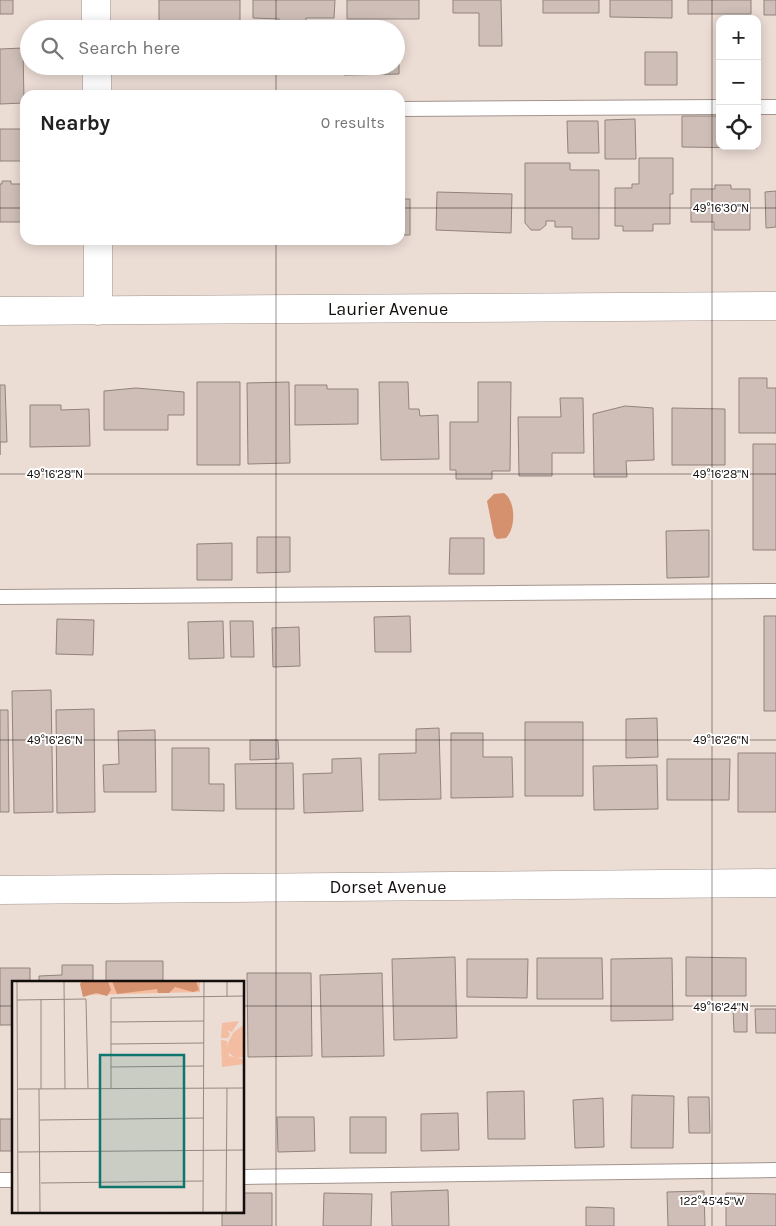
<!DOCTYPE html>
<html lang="en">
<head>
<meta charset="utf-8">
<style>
  :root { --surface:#fff; --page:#f2f2f2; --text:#222; --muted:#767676; --line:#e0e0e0 }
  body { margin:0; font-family:Karla,sans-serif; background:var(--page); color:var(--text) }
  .controls { position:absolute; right:15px; top:15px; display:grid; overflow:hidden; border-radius:10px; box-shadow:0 2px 12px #0003 }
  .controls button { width:45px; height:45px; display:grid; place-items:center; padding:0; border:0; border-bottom:1px solid var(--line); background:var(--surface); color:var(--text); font:25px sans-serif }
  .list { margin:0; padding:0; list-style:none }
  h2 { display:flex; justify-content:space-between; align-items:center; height:65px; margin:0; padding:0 20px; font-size:21px }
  h2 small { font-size:16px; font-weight:400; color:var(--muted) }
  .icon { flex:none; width:28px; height:28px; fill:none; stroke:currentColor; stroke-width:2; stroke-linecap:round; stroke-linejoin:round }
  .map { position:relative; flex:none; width:776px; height:1226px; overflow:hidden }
  .search { position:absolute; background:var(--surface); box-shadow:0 2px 12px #0003; left:20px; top:20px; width:385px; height:55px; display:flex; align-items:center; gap:12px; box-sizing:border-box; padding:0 18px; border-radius:28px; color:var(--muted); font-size:19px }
  .panel { position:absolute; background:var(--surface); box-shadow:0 2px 12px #0003; left:20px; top:90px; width:385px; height:155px; border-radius:15px }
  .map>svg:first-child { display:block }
</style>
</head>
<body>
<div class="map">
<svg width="776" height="1226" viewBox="0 0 776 1226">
  <rect width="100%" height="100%" fill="#ebdcd4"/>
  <path fill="#d5916e" d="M 504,493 C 516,501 516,528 506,538 L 497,539 L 494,536 L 487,501 L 494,494 Z"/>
  <path fill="#cebeb7" stroke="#91837c" d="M 0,0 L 13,0 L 13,14 L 0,14 Z
    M 159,0 L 240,0 L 240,21 L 159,21 Z
    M 253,0 L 335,0 L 334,18 L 306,18 L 306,24 L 279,24 L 279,19 L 253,18 Z
    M 347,0 L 419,0 L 419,19 L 347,19 Z
    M 453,0 L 501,0 L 502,46 L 479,46 L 479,13 L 453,13 Z
    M 543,0 L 599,0 L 599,13 L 543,13 Z
    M 610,0 L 672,0 L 672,18 L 610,17 Z
    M 688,0 L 751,0 L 751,14 L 688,14 Z
    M 764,0 L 776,0 L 776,15 L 764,15 Z
    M 396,39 L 399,39 L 399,74 L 344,75 L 344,66 L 396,66 Z
    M 23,48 L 24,103 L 0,104 L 0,49 Z
    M 645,52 L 677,52 L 677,85 L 645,85 Z
    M 682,116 L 720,116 L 720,146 L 757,146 L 757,148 L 682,147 Z
    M 635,119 L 636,159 L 605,159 L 605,120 Z
    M 567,121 L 598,121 L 599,153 L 568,153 Z
    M 0,129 L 25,129 L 25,161 L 0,161 Z
    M 639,158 L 673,158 L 673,194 L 670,194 L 670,224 L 653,224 L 653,231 L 623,231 L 623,226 L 615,226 L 615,188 L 632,188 L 632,184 L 639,184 Z
    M 525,163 L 570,163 L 570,170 L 599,170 L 599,239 L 572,239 L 572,227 L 555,227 L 555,221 L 546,221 L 546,225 L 540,230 L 531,230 L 525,223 Z
    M 2,181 L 11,181 L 11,184 L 25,184 L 25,222 L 0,222 L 0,184 L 2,184 Z
    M 715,185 L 731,185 L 731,189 L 750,189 L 750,230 L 714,230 L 714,222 L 691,222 L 691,189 L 715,189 Z
    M 776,191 L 776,227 L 766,228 L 765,192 Z
    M 437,192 L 512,194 L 511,233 L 436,230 Z
    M 400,199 L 410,199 L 410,235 L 400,235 Z
    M 739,378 L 767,378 L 767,388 L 776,388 L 776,433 L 739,433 Z
    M 197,382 L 240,382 L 240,465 L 197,465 Z
    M 289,382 L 290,463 L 248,464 L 247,383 Z
    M 379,382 L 408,382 L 409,409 L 419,409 L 420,416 L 438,415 L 439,459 L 381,460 Z
    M 478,382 L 511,382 L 510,471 L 492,471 L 492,479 L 456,479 L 456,470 L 450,470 L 450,422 L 478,422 Z
    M 0,385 L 5,385 L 7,442 L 0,442 L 0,455 Z
    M 295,385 L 327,385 L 327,389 L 358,389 L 358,424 L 295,425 Z
    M 136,388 L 184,392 L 184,415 L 168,415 L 168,430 L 104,430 L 104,391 Z
    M 560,398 L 583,398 L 584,453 L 552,453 L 552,476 L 519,476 L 518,417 L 561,417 Z
    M 30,405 L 61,405 L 61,410 L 89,409 L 90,446 L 30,447 Z
    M 625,406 L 653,408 L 654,460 L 626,461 L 627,477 L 594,477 L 593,414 Z
    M 672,408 L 725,409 L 725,465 L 672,465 Z
    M 753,444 L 776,444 L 776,550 L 753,550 Z
    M 709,530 L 709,577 L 667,578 L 666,531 Z
    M 257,537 L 290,537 L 290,572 L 257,573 Z
    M 450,538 L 484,538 L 484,574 L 449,574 Z
    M 232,543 L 232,580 L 197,580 L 197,544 Z
    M 410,616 L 411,652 L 375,652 L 374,617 Z
    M 764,616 L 776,616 L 776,711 L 764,711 Z
    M 57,619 L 94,620 L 93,655 L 56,654 Z
    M 223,621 L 224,658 L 189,659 L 188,622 Z
    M 230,621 L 253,621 L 254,657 L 231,657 Z
    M 299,627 L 300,666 L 273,667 L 272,628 Z
    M 51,690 L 53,812 L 14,813 L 12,691 Z
    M 94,709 L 95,812 L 57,813 L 56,710 Z
    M 0,710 L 8,710 L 9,812 L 0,812 Z
    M 657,718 L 658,757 L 626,758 L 626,719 Z
    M 525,722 L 583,722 L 583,796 L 525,796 Z
    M 439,728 L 441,799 L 379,800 L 379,754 L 416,753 L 416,729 Z
    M 155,730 L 156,792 L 104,792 L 103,765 L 119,764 L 118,731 Z
    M 451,733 L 483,733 L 483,757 L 512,757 L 513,797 L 451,798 Z
    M 250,740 L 278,740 L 279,759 L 250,760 Z
    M 172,748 L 209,748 L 209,784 L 224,784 L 224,811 L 172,810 Z
    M 738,753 L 776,753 L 776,812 L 738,812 Z
    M 361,758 L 363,811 L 304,813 L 303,774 L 332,773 L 332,759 Z
    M 667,759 L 730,759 L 729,800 L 667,800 Z
    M 293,763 L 294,809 L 236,809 L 235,764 Z
    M 657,765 L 658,809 L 594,810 L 593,766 Z
    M 455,957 L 457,1038 L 394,1040 L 392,959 Z
    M 686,957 L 746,958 L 746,996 L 686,996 Z
    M 537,958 L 602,958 L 603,999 L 537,999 Z
    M 672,958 L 673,1020 L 611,1021 L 611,959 Z
    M 467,959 L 528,959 L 527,998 L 467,997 Z
    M 106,961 L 163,961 L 163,982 L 106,982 Z
    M 62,965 L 93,965 L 93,982 L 39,982 L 39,976 L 62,975 Z
    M 0,968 L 30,968 L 30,982 L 14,982 L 14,1025 L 0,1025 Z
    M 247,973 L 311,973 L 312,1056 L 248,1057 Z
    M 382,973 L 384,1056 L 322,1057 L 320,975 Z
    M 733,1008 L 747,1008 L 747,1032 L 734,1032 Z
    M 755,1009 L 776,1009 L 776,1033 L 756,1033 Z
    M 524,1091 L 525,1139 L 488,1139 L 487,1092 Z
    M 632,1095 L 674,1096 L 673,1148 L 631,1148 Z
    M 688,1097 L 709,1097 L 710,1133 L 689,1133 Z
    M 603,1098 L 604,1147 L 575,1148 L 573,1100 Z
    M 458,1113 L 459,1150 L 421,1151 L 421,1114 Z
    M 277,1117 L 314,1117 L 315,1151 L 278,1152 Z
    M 350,1117 L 386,1117 L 386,1153 L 350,1153 Z
    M 0,1119 L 14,1119 L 14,1151 L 0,1151 Z
    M 448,1190 L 449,1226 L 392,1226 L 391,1192 Z
    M 704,1191 L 705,1226 L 668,1226 L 667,1192 Z
    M 244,1193 L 272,1193 L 272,1226 L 222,1226 L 222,1212 L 244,1212 Z
    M 324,1193 L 372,1194 L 371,1226 L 323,1226 Z
    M 726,1193 L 776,1194 L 776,1226 L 726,1226 Z
    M 586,1207 L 614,1208 L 614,1226 L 586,1226 Z"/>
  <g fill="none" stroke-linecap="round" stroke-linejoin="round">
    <defs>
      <path id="lane" d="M 757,107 L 776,107
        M 400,109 L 720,107
        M 0,597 L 776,591
        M 244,1177 L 776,1170
        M 0,1180 L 14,1180"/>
      <path id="street" d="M 96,0 L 96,29
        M 97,66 L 97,95
        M 98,240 L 98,311
        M 0,311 L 776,306
        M 0,890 L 776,883"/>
    </defs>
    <use href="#lane" stroke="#a3948d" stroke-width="16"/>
    <use href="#street" stroke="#a3948d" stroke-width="29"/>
    <use href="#lane" stroke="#fff" stroke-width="14"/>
    <use href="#street" stroke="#fff" stroke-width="28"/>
  </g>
  <path fill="none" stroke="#130e0c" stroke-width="1" stroke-opacity="0.45" d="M 276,0 L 276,29M 712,0 L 712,1226M 276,66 L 276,95M 0,208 L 25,208M 400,208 L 776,208M 276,240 L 276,1226M 0,474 L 776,474M 0,740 L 776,740M 0,1006 L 14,1006M 244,1006 L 776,1006"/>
  <g text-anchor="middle" stroke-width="4" stroke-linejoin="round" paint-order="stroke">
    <g font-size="18" fill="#130e0c" stroke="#fff">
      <text x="388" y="315">Laurier Avenue</text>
      <text x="388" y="893">Dorset Avenue</text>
    </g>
  </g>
  <g transform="translate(12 981)">
    <rect width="232" height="232" fill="#ebdcd4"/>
    <path d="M 72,0 L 188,0 L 188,11 L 72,14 ZM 227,40 L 220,51 L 215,49 L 218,53 L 216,57 L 209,57 L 210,42 ZM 230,45 L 232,45 L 232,76 L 223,77 L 216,71 L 216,62 L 221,52 ZM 209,59 L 215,60 L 217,75 L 231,78 L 232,83 L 210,86 Z" fill="#f4bca0"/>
    <path d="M 70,0 L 96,0 L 99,9 L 95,15 L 84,12 L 71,16 L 68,3 ZM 100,0 L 184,0 L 187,9 L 181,11 L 163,6 L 157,12 L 146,12 L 145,8 L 105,13 Z" fill="#d5906e"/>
    <path fill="none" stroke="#958a84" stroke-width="1" d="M 5,0 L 6,232M 52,0 L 53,108M 215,16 L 215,0M 29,18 L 29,108M 5,19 L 74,18 L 76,107M 99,41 L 192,40M 99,63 L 192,62M 99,86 L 192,85M 99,107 L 99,17 L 233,15M 6,108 L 233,107M 27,108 L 28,232M 28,139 L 192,137M 6,171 L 233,169M 29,202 L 191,200M 70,232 L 233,231M 191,232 L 192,0M 214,232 L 215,107"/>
    <path fill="#0f766e" fill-opacity="0.15" stroke="#0f766e" stroke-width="2.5" d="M 88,74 L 172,74 L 172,206 L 88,206 Z"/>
    <rect width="232" height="232" fill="none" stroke="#130e0c" stroke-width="2.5"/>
  </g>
  <g font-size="12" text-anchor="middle" fill="#130e0c" stroke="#fff" stroke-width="4" stroke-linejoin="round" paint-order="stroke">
    <text x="721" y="212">49°16'30"N</text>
    <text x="55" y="478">49°16'28"N</text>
    <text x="721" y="478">49°16'28"N</text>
    <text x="55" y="744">49°16'26"N</text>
    <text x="721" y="744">49°16'26"N</text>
    <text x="721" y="1011">49°16'24"N</text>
    <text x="712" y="1205">122°45'45"W</text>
  </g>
</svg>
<div class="controls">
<button>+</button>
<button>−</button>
<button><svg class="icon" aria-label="locate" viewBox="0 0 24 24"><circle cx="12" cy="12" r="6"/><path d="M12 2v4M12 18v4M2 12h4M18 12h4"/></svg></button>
</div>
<div class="search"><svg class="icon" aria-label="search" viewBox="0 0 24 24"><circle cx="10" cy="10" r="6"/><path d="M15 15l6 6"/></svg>Search here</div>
<section class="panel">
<h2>Nearby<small>0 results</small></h2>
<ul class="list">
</ul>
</section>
</div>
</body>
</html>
